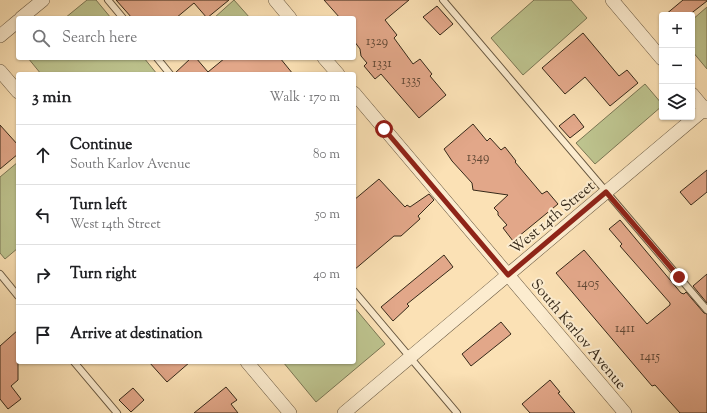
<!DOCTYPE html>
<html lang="en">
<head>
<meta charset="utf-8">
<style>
  :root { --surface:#fff; --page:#f2f2f2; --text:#202124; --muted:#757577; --line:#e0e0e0 }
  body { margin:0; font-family:"Sorts Mill Goudy",serif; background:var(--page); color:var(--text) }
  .controls { position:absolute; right:12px; top:12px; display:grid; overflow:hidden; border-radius:4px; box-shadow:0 1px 3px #0004 }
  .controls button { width:36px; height:36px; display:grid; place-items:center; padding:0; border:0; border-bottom:1px solid var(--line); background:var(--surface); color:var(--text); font:20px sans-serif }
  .stop { position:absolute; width:12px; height:12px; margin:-9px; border:3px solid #8f2418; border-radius:50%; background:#fff }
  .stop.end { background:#8f2418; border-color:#fff; box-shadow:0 1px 4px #0008 }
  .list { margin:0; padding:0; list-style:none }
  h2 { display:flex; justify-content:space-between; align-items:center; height:52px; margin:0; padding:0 16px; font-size:17px }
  h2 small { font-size:13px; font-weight:400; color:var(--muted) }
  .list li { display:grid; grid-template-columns:26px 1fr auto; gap:12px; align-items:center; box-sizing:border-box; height:60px; padding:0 16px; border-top:1px solid var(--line) }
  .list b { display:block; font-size:15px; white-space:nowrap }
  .list p { margin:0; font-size:13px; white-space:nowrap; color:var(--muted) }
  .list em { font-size:13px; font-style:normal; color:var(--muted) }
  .icon { flex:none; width:22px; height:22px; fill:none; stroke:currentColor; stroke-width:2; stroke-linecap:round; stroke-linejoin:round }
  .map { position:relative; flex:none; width:707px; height:413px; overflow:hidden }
  .search { position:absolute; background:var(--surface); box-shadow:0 1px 3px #0004; left:16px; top:16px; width:340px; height:44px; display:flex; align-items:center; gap:10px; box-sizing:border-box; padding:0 14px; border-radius:4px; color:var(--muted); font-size:15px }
  .panel { position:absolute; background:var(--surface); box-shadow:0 1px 3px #0004; left:16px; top:72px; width:340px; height:292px; border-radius:4px }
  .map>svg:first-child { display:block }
</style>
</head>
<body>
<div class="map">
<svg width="707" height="413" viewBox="0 0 707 413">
  <rect width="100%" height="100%" fill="#fbe1b5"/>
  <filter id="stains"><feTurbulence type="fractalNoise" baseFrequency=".005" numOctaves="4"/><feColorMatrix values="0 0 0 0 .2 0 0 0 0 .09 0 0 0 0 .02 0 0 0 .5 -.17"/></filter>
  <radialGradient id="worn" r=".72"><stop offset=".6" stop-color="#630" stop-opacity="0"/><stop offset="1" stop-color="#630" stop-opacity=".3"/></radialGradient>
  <path fill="#bdc38e" stroke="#7a7654" d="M 87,0 L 96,0 L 111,18 L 65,18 Z
    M 234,0 L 250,18 L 214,18 Z
    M 534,0 L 571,0 L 587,18 L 523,75 L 491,38 Z
    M 707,7 L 707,69 L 692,51 L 692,20 Z
    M 28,58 L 144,58 L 157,74 L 41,74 Z
    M 645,84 L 662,104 L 662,106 L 595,164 L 576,143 Z
    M 18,162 L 18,248 L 5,259 L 0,253 L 0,177 Z
    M 354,307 L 385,344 L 316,402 L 283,362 L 354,362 Z"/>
  <path fill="#e2a789" stroke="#362919" d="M 116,0 L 229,0 L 207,18 L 194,3 L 176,18 L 132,18 Z
    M 324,0 L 409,0 L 385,20 L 397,35 L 394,38 L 413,64 L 420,59 L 432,74 L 430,76 L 446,95 L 419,118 L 381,74 L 375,79 L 364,66 L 367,63 L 361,56 L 360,49 L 354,41 L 354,18 L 340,18 Z
    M 683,0 L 707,0 L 707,1 L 689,15 L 665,15 Z
    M 437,6 L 453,24 L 440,35 L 423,17 Z
    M 583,33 L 619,76 L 627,70 L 638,83 L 610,106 L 585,77 L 565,94 L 542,68 Z
    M 191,58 L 196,58 L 208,72 L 225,58 L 280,58 L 293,74 L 174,74 Z
    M 574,114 L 584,127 L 570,138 L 559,126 Z
    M 473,124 L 487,141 L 490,138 L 501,150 L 505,147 L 516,161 L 515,162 L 542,194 L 547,191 L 558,204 L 513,241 L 503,228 L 507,225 L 498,215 L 498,212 L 494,208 L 508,195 L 473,190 L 472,183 L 452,161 L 444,149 Z
    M 0,125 L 18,145 L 18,154 L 0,169 Z
    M 707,170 L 707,192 L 691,205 L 680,192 Z
    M 379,179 L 405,207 L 407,205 L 410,207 L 429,194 L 434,200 L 418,216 L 420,219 L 401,236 L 394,236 L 354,270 L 354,200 Z
    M 620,220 L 681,293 L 684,294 L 686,292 L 704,313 L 707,314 L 707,413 L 680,413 L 655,385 L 652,386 L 556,273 L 584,250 L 647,324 L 670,305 L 670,303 L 620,246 L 622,244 L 609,229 Z
    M 444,255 L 453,267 L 407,304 L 409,306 L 393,321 L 381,307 Z
    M 707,274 L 707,303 L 693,286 Z
    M 501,322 L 511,334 L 471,366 L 462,354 Z
    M 18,330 L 18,380 L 11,386 L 21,399 L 8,409 L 0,399 L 0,346 Z
    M 149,362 L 190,362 L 167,382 Z
    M 550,380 L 560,392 L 558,393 L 575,413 L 530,413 L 522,404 Z
    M 226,387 L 237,400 L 231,404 L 238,413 L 194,413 Z
    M 133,388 L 144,400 L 131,412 L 119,400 Z"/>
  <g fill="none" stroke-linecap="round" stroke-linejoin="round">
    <defs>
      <path id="lane" d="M 108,0 L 123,18
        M 443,0 L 707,310
        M 157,58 L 170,74
        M 0,274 L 18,296
        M 354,291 L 457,413
        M 74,362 L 117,413"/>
      <path id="street" d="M 275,0 L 290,18
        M 612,0 L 662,59
        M 21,18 L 43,0
        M 0,36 L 18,21
        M 324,58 L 338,74
        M 0,71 L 18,92
        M 354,93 L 625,413
        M 692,94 L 707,112
        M 247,362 L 290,413
        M 344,413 L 707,107"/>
    </defs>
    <use href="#lane" stroke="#675740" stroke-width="8"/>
    <use href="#street" stroke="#675740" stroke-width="14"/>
    <use href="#lane" stroke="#fceccf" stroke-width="6"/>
    <use href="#street" stroke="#fceccf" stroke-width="13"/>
  </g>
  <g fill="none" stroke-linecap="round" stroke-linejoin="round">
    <path stroke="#8f2418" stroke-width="5" d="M 384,129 L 508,275 L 606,192 L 679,277"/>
  </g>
  <g text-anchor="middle" stroke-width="4" stroke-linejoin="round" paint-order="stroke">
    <g font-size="13" fill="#614835">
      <text x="377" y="45">1329</text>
      <text x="382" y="67">1331</text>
      <text x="411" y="84">1335</text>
      <text x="478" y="161">1349</text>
      <text x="588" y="287">1405</text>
      <text x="625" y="332">1411</text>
      <text x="650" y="360">1415</text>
    </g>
    <g font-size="15" fill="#362919" stroke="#fceccf">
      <text transform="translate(552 217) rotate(-40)" y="5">West 14th Street</text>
      <text transform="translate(579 334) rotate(50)" y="5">South Karlov Avenue</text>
    </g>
  </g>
  <rect width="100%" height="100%" filter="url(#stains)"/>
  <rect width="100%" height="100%" fill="url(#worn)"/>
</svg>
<div class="controls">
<button>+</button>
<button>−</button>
<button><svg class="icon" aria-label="layers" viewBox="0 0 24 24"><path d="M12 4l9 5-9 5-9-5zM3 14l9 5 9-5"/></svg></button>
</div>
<div class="stop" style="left:384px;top:129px"></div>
<div class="stop end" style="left:679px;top:277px"></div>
<div class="search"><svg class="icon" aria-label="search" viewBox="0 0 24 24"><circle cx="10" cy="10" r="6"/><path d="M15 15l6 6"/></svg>Search here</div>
<section class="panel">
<h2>3 min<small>Walk · 170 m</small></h2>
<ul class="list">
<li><svg class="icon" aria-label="ahead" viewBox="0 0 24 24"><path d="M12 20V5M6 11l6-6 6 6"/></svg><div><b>Continue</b><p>South Karlov Avenue</p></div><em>80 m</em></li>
<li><svg class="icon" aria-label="left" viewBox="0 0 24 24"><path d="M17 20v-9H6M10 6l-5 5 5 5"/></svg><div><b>Turn left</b><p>West 14th Street</p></div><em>50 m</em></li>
<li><svg class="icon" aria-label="right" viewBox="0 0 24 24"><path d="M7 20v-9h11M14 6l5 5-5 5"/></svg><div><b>Turn right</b></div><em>40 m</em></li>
<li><svg class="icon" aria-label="arrive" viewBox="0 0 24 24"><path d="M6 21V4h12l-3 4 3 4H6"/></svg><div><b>Arrive at destination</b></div></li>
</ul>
</section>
</div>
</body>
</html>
